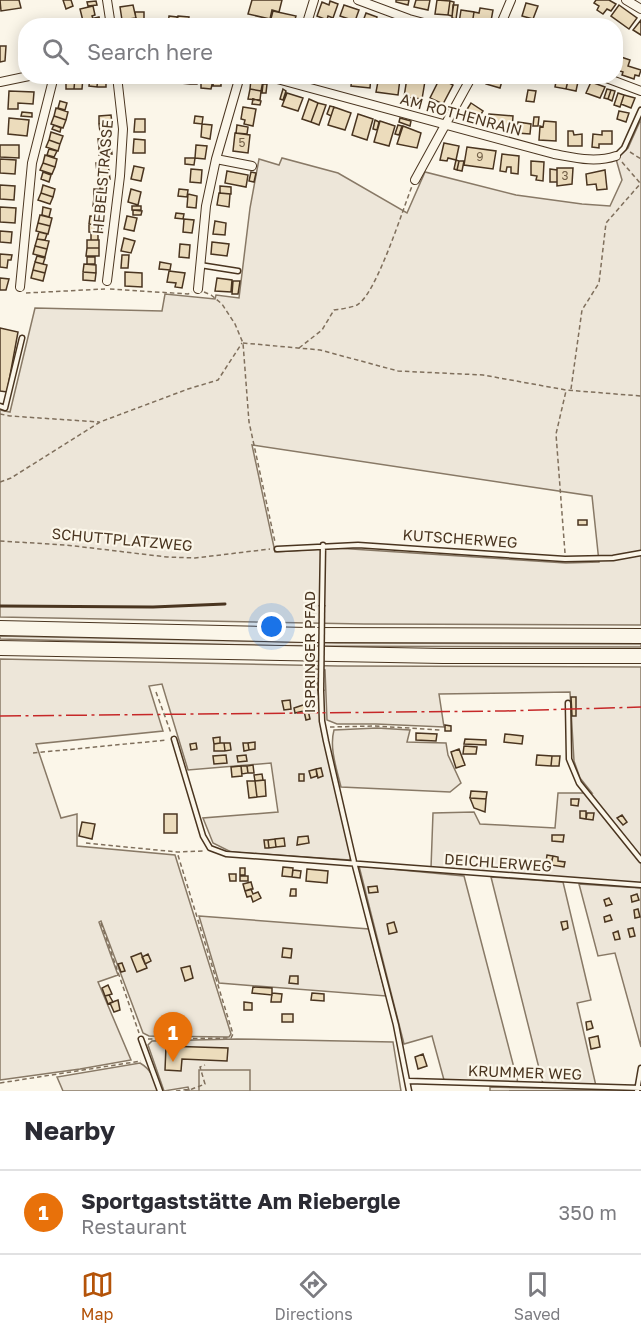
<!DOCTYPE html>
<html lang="en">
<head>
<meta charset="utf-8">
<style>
  :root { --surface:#fff; --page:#f7f7f7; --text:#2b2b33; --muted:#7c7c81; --line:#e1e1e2; --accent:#b45309 }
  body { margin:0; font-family:"Golos Text",sans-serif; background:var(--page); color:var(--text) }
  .you { position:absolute; left:272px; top:627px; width:21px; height:21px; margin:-15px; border:4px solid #fff; border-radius:50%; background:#1a73e8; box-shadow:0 0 0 9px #1a73e833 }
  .badge { display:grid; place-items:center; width:39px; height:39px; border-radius:50%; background:var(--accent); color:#fff; font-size:20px; font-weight:700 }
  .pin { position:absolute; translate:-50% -50px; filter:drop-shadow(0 2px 3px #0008) }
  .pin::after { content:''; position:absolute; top:32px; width:21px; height:18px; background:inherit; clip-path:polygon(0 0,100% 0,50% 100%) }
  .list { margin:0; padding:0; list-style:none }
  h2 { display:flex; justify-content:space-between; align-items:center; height:78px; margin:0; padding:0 24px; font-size:26px }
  h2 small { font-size:20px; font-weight:400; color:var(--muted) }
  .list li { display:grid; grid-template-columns:39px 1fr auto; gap:18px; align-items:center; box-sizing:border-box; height:84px; padding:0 24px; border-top:2px solid var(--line) }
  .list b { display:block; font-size:22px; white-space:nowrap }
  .list p { margin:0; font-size:20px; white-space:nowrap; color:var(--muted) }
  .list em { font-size:20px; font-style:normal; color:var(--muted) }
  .icon { flex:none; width:33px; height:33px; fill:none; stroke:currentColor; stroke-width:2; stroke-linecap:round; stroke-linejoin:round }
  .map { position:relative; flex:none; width:641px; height:1091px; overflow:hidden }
  .search { position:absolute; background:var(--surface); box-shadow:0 3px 15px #0003; left:18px; right:18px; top:18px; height:66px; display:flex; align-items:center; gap:15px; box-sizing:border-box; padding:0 21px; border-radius:24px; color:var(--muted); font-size:22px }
  .sheet { height:162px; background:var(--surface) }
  nav { display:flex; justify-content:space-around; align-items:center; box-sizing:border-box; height:84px; border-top:2px solid var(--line); background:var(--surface); font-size:16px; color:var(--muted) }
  nav a { display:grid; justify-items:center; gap:3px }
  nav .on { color:var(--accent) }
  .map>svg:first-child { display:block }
</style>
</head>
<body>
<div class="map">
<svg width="641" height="1091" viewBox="0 0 641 1091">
  <rect width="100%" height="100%" fill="#fbf6e9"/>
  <path fill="#ede6d9" stroke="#887966" stroke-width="1.5" fill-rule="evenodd" d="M 641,119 L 641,625 L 364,624 L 0,617 L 0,410 L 10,412 L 35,308 L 162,311 L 165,294 L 215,299 L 216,295 L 239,298 L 250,208 L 259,159 L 279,165 L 282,158 L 338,173 L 407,213 L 425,172 L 516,195 L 582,204 L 610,206 L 622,180 L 616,159 L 628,148 ZM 252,445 L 592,496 L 599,562 L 566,563 L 336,548 L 275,552 Z
    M 0,636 L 337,643 L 641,644 L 641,647 L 286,646 L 0,639 Z
    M 0,659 L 338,666 L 641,667 L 641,857 L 637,857 L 641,862 L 641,883 L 431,868 L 433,813 L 474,812 L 480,824 L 555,828 L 558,793 L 592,793 L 580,778 L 574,761 L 570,692 L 439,694 L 444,727 L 376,724 L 337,724 L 327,720 L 325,670 L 316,669 L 321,726 L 351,857 L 350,860 L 231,852 L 213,843 L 203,818 L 278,812 L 271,763 L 188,770 L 162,684 L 149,686 L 163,731 L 36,744 L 61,818 L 77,814 L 77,846 L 175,855 L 231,1034 L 229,1037 L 149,1036 L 143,1033 L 101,921 L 99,922 L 118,975 L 98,982 L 131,1060 L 80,1069 L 0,1080 Z
    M 377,728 L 410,730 L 407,742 L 446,743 L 448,755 L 461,783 L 450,792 L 341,787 C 337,770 329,748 334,730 Z
    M 359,866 L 464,876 L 518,1083 L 444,1080 L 432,1036 L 404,1044 Z
    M 491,877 L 563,882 L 591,1000 L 577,1003 L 596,1086 L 543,1084 Z
    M 579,884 L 641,888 L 641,1047 L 615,953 L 598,956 Z
    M 199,916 L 369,929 L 386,996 L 219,983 Z
    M 237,1039 L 393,1042 L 401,1091 L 185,1091 L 189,1090 L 188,1087 L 164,1091 L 148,1045 L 152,1041 Z
    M 140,1063 C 152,1070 154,1079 158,1091 L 63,1091 L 57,1077 Z
    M 490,1087 L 634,1090 L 490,1091 Z"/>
  <path fill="#ede7d9" stroke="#887966" stroke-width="1.5" d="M 199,1070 L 250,1070 L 250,1091 L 199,1091 Z"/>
  <path fill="#ecdcbc" stroke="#4a3520" stroke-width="1.5" d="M 0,0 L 19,0 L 21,8 L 1,11 Z
    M 63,0 L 71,0 L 73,6 L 66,9 Z
    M 252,0 L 282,0 L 279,12 L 272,10 L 270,19 L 248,14 Z
    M 396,0 L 409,0 L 408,5 L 396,2 Z
    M 416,0 L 430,0 L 428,10 L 414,7 Z
    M 437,0 L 450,1 L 448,15 L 435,14 Z
    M 596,0 L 609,0 L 616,4 L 611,11 L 607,9 L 603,14 L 597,10 L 599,6 L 594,3 Z
    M 96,1 L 97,5 L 88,6 L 87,2 Z
    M 330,1 L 338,4 L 333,18 L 328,16 L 327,20 L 317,16 L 322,2 L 329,5 Z
    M 450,1 L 454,2 L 452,16 L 448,15 Z
    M 526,3 L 538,6 L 533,19 L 522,16 Z
    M 133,5 L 136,18 L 122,20 L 120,7 Z
    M 344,5 L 359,10 L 355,21 L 340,16 Z
    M 453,5 L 458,5 L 456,19 L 452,18 Z
    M 619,5 L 637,18 L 629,29 L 611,16 Z
    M 93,6 L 95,15 L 92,16 L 93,19 L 83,21 L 80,9 Z
    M 480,8 L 493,10 L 491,21 L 487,21 L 486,26 L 472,25 L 474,12 L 479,13 Z
    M 461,10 L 474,12 L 472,25 L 459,23 Z
    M 273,11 L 296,16 L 293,26 L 269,26 Z
    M 135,12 L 144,12 L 144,24 L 137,25 Z
    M 366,13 L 377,17 L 375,26 L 362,24 Z
    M 169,16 L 177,17 L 176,26 L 168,26 Z
    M 178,16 L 189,17 L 188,25 L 177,24 Z
    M 99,17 L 101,26 L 80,26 L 79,22 Z
    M 136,18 L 137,26 L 123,26 L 122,20 Z
    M 386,20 L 398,24 L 397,26 L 384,26 Z
    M 641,20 L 641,35 L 633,30 Z
    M 0,46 L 6,46 L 5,61 L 0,62 Z
    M 621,57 L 630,60 L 628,66 L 641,70 L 639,76 L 635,75 L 634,79 L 622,75 L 623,72 L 617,70 Z
    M 90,76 L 98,76 L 97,87 L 89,86 Z
    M 98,76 L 106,76 L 106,87 L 97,87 Z
    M 158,76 L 166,76 L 166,82 L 158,82 Z
    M 166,76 L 174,76 L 174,82 L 166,82 Z
    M 181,76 L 189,76 L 189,84 L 181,83 Z
    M 189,76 L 198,76 L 197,84 L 189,84 Z
    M 201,76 L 214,76 L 211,89 L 201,88 Z
    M 214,76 L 221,76 L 221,86 L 213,86 Z
    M 352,76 L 371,76 L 370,88 L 351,86 Z
    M 379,76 L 400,79 L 398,95 L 376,92 Z
    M 445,76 L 457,76 L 455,82 L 444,79 Z
    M 490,76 L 505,76 L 504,81 Z
    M 528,76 L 539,76 L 538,83 L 527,81 Z
    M 540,76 L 551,76 L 550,81 L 539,79 Z
    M 557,76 L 569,76 L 566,89 L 555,87 Z
    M 569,76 L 579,77 L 576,91 L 566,89 Z
    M 66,77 L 75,77 L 74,89 L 66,89 Z
    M 75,77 L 83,77 L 82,89 L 74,89 Z
    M 487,77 L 502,81 L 500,88 L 486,84 Z
    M 407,78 L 425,81 L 422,99 L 404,97 Z
    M 440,78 L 453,85 L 443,104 L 430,98 Z
    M 251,79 L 263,81 L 261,91 L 250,89 Z
    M 591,82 L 605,87 L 600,98 L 586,93 Z
    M 263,84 L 267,84 L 266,93 L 262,93 Z
    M 250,89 L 261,91 L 260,100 L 248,99 Z
    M 283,89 L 286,91 L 283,100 L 280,99 Z
    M 607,89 L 611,90 L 608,99 L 604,98 Z
    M 528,90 L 536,91 L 534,102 L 526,101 Z
    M 611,90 L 615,91 L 612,101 L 608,99 Z
    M 9,91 L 34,92 L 33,104 L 18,103 L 18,109 L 8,109 Z
    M 287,93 L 303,98 L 298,111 L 282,106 Z
    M 618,93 L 624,95 L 620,107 L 614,105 Z
    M 624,95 L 635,98 L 631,108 L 621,104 Z
    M 253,99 L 261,101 L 260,105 L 252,104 Z
    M 309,99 L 318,103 L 311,122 L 302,119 Z
    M 60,101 L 67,103 L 65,110 L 58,108 Z
    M 318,103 L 326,105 L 319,125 L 311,122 Z
    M 471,103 L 483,111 L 476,122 L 464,114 Z
    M 330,106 L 334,107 L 331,116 L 327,114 Z
    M 243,107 L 256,109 L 253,126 L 244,124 L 245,120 L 241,119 Z
    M 334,107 L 351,113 L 345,130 L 328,125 Z
    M 56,108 L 68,112 L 66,120 L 54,116 Z
    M 619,111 L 629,113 L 626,122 L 617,119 Z
    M 22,112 L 32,113 L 32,117 L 21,116 Z
    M 358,114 L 373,119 L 367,140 L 352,135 Z
    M 489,114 L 513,116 L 512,129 L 488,127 Z
    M 111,115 L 112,123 L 99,124 L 99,116 Z
    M 54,116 L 66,120 L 63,128 L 51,124 Z
    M 195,116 L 203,117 L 202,124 L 194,123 Z
    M 534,117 L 539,117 L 538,126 L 533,126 Z
    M 9,118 L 29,120 L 27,136 L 8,134 Z
    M 400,118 L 411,121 L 410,126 L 399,122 Z
    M 135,119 L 145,119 L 145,132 L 134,132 Z
    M 375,120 L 379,122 L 377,130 L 373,129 Z
    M 380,121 L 395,126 L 389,146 L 374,142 Z
    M 544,121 L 556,122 L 556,141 L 539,140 L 540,126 L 543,127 Z
    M 518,122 L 531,124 L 530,134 L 517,133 Z
    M 112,123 L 112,131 L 100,132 L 99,124 Z
    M 202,124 L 212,125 L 210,139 L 201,137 Z
    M 54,125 L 61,128 L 60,132 L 52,129 Z
    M 237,125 L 248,127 L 247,134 L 236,133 Z
    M 398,125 L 402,126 L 399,135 L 395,134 Z
    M 403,126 L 421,133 L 417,148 L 397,144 Z
    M 568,131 L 573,131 L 574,135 L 582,134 L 582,146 L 568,146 Z
    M 602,131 L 612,131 L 612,144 L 599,144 L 599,148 L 592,147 L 593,134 L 602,135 Z
    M 51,132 L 63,136 L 60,144 L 49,140 Z
    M 235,133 L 250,135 L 248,153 L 233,151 Z
    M 110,138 L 111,146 L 99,147 L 98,139 Z
    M 134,139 L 145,140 L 145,153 L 133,153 Z
    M 49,140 L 60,144 L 58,151 L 46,147 Z
    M 444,143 L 459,146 L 456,160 L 448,158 L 447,161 L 440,160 Z
    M 0,145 L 19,145 L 19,158 L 0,157 Z
    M 196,145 L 207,146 L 205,159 L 195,158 Z
    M 111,146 L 112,154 L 99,155 L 99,147 Z
    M 467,147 L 496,151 L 493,169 L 464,165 Z
    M 49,149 L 57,151 L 54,157 L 47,155 Z
    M 502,154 L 519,156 L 518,174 L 511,173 L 511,167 L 507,167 L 506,172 L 500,171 Z
    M 45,155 L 57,159 L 55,167 L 43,163 Z
    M 185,158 L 195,158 L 194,165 L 185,164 Z
    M 0,159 L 16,160 L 15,174 L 0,173 Z
    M 456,160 L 459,161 L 457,170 L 454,169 Z
    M 459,161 L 464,161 L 462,171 L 457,170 Z
    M 531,161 L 544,162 L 543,181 L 536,180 L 537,176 L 531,175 Z
    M 43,163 L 55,167 L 52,174 L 40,170 Z
    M 96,163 L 108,163 L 109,171 L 97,172 Z
    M 134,166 L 144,168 L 141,181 L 131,179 Z
    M 557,168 L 573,168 L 572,184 L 557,186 Z
    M 191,169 L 202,170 L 201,183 L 190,182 Z
    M 550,169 L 557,170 L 557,182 L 550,182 Z
    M 605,170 L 607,189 L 597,190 L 596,184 L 587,185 L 586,174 Z
    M 109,171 L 110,179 L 97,180 L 97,172 Z
    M 227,171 L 248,175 L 246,187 L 225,183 Z
    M 43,172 L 51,175 L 49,182 L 41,179 Z
    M 251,172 L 256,173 L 254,182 L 249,181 Z
    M 100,183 L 108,183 L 108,189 L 100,189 Z
    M 0,185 L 15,186 L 14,200 L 0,199 Z
    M 43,185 L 55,189 L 53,197 L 41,193 Z
    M 220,186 L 231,187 L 231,194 L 220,193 Z
    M 94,189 L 106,190 L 106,198 L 94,198 Z
    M 131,189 L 141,192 L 138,205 L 128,202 Z
    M 179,189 L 188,190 L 187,197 L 178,196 Z
    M 41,193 L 53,197 L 50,204 L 38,200 Z
    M 219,193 L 230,194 L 229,207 L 217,205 Z
    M 188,194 L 197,196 L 196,208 L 187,207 Z
    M 94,198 L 106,198 L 106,206 L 93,206 Z
    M 132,206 L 141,206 L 141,210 L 132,210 Z
    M 0,207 L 16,208 L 15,223 L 0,222 Z
    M 43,207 L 51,209 L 49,217 L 42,215 Z
    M 133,210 L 142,211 L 141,215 L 133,215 Z
    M 176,213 L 184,214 L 183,219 L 175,218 Z
    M 40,215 L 52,218 L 50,226 L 38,223 Z
    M 90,216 L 102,217 L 102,225 L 89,224 Z
    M 127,216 L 137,218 L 134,231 L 124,229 Z
    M 184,219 L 194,220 L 192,233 L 183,232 Z
    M 215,221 L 226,223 L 225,235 L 213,234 Z
    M 38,223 L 50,226 L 48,234 L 36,231 Z
    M 89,224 L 102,225 L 101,233 L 89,232 Z
    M 0,231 L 12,232 L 11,243 L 0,242 Z
    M 39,232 L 47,234 L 45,240 L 37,239 Z
    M 91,233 L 98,233 L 98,240 L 91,240 Z
    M 124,238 L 135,241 L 131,253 L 121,251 Z
    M 37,239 L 49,241 L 47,249 L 35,246 Z
    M 87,240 L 99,240 L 99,248 L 87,248 Z
    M 212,242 L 229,244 L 227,256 L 211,254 Z
    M 180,244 L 190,245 L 189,258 L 179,257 Z
    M 35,246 L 47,249 L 45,257 L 33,254 Z
    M 87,248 L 99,248 L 99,256 L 86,256 Z
    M 0,254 L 12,255 L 11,260 L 8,260 L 7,268 L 0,267 Z
    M 122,255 L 129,255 L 128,268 L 121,268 Z
    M 37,256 L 45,258 L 43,264 L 35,262 Z
    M 87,257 L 95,257 L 95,264 L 87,264 Z
    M 35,262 L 47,265 L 45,273 L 33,270 Z
    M 160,262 L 171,264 L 170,270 L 159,269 Z
    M 84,264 L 96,265 L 96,273 L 83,272 Z
    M 33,270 L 45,273 L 43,281 L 31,278 Z
    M 169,271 L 185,273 L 182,288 L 175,287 L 176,283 L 167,282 Z
    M 83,272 L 96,273 L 95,281 L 83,280 Z
    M 125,272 L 142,273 L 142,287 L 125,286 Z
    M 0,278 L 9,279 L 6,290 L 0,290 Z
    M 217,278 L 232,280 L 231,292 L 215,291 Z
    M 233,281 L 240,281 L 238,294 L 232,294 Z
    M 0,328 L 18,332 L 7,392 L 0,391 Z
    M 578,520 L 587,520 L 587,525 L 578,525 Z
    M 571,697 L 576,697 L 576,716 L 572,716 Z
    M 290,700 L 291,709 L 284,710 L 282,701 Z
    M 306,704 L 308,710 L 295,713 L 294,708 Z
    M 308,710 L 310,719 L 306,720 L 304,711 Z
    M 445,725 L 451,726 L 451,731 L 445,731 Z
    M 416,733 L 437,734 L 436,741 L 416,740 Z
    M 505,734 L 523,736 L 522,744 L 504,742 Z
    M 220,737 L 220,743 L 214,744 L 213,738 Z
    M 465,739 L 486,740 L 486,745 L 464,744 Z
    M 255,742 L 255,749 L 249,750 L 248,743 Z
    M 196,743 L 197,749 L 191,750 L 190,744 Z
    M 220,743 L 224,743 L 225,751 L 214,751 L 214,744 Z
    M 224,743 L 230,743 L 231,750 L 225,751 Z
    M 243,743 L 248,743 L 249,750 L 244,751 Z
    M 464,746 L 477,747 L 476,754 L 463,754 Z
    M 459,749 L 465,765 L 456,768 L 451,752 Z
    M 226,755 L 227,763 L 214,764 L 213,756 Z
    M 246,755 L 247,761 L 238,762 L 237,756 Z
    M 537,755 L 552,756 L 551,766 L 536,765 Z
    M 552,756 L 560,756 L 559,766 L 551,766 Z
    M 253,765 L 254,773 L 248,773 L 247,766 Z
    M 241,766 L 242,776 L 232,777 L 231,767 Z
    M 241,766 L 247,766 L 248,773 L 242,774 Z
    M 321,768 L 323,776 L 318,778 L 316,769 Z
    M 316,769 L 317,776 L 311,778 L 309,771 Z
    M 262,774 L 263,780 L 255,781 L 254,775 Z
    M 299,774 L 304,774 L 304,781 L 299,781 Z
    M 265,780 L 266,796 L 257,797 L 255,781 Z
    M 247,781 L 255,781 L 257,797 L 249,798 Z
    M 471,791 L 487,792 L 486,799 L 470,798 Z
    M 470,798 L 486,799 L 485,812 L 474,808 Z
    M 571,799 L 579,799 L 578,806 L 571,805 Z
    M 580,811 L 586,811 L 586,819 L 580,818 Z
    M 587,813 L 594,813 L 593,820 L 586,819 Z
    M 164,814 L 177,814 L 177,833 L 164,833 Z
    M 622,815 L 627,822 L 623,825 L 617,818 Z
    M 82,822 L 95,824 L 92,839 L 79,836 Z
    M 552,835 L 564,835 L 563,842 L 552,841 Z
    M 308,836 L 309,843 L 297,845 L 298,837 Z
    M 284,838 L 285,846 L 276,847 L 275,839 Z
    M 275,839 L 276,847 L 269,848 L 268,840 Z
    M 264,840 L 268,840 L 269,848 L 265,848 Z
    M 547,855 L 553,856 L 551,864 L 546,863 Z
    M 553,856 L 558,857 L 558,861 L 565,862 L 564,867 L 551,865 Z
    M 283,867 L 293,868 L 292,877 L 282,876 Z
    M 240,868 L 245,868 L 245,875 L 240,875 Z
    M 307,869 L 328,871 L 327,883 L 306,881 Z
    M 293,870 L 301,871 L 300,878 L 292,877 Z
    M 229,874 L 236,874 L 236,881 L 230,881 Z
    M 240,876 L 248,876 L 248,881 L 240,881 Z
    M 251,882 L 253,889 L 245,891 L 243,884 Z
    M 377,886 L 378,892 L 369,893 L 368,887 Z
    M 251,889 L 253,894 L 258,892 L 261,898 L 253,902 L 251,896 L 247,897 L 245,891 Z
    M 291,889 L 296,889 L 296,896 L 290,896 Z
    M 637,894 L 639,900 L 632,902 L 631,896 Z
    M 609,898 L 612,904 L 606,906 L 604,900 Z
    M 638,909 L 640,917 L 635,918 L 634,910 Z
    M 610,915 L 612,920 L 605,922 L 604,917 Z
    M 567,921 L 568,928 L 563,930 L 561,922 Z
    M 394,922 L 397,932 L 389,934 L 387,924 Z
    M 633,928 L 635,936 L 630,937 L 628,929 Z
    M 618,931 L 620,939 L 615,940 L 613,933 Z
    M 283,948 L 292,949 L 291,958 L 282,957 Z
    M 141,953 L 147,968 L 137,972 L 131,957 Z
    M 148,954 L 151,961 L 145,964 L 142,957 Z
    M 122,963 L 125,971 L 121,972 L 118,964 Z
    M 190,966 L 193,978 L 185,981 L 181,968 Z
    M 290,976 L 298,976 L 298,984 L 289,983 Z
    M 108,985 L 112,994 L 105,996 L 102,988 Z
    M 253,987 L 272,988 L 272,995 L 252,993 Z
    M 272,993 L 282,994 L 281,1002 L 271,1002 Z
    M 312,993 L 324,994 L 324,1001 L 311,1000 Z
    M 109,995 L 113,1002 L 108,1004 L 105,996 Z
    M 118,1000 L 120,1010 L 114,1012 L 110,1003 Z
    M 244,1002 L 252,1003 L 252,1010 L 244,1010 Z
    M 282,1014 L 293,1014 L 293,1022 L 282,1022 Z
    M 591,1021 L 593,1028 L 587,1030 L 586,1022 Z
    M 598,1036 L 600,1047 L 591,1049 L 589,1038 Z
    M 166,1046 L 228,1048 L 227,1061 L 182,1059 L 181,1071 L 165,1070 Z
    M 423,1054 L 427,1066 L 418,1069 L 415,1057 Z"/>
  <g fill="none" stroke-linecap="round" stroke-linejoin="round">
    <defs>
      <path id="lane" d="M 617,155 L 624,148 L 641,110
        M 200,265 L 238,271
        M 0,406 L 5,408 L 22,338
        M 277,549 L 358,545 L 565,559 L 613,558 L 641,553
        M 322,605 L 323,545
        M 321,691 L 322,721 L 326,741 L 354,862 L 396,1025 L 409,1091
        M 568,703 L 569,759 L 579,783 L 641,860
        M 174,739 L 203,836 L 210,848 L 226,854 L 641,885
        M 141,1039 L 160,1091
        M 409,1081 L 641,1088
        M 637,1091 L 641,1068"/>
      <path id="street" d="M 107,0 L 111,26
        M 358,0 L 409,19 L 435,26
        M 626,0 L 641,9
        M 306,26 L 314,0
        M 500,26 L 511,0
        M 266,76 L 554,154 C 576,158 595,163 616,156
        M 601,76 L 641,91
        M 0,82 L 29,76
        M 216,159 L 252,166
        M 415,180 L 472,76
        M 107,281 L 120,176 L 123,129 L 117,76
        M 20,287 L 32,163 L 54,76
        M 198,289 L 206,206 L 216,159 L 240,76"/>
      <path id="highway" d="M 0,628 L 307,635 L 641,636
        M 0,648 L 443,656 L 641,656"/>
    </defs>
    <use href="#lane" stroke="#4a3520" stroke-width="7"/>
    <use href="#street" stroke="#4a3520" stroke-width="10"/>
    <use href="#highway" stroke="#4a3520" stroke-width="16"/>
    <path stroke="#7f6f5c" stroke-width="1.5" stroke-dasharray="4.5 3" stroke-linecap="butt" d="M 630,152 L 641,159
      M 622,162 L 640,183
      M 110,289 L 188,294 L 192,292
      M 204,292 L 211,295 L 222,304 L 235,324 L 243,343 L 249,422 L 275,542
      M 26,293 L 105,289
      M 243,343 L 320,350 L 398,371 L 483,375 L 566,390 L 641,396
      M 299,348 L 322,330 L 334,310 C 340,309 350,308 357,305 C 376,295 403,209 412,186
      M 571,389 L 582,310 L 599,283 L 606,223 L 641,183
      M 0,414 L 10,416 L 99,422
      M 0,482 L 11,478 L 100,422 L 188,389 L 218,380 L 242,343
      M 0,541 L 66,545 L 167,557 L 195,558 L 270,549
      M 565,553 L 556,434 L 566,391
      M 156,692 L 171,733
      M 330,727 L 375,726 L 441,730
      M 33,753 L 167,740
      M 86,843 L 177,852 L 204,851
      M 101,923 L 139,1033
      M 148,1039 L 231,1038 L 233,1034 L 177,852
      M 0,1083 L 141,1061
      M 176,1091 L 192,1089 L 205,1084 L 200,1067 L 205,1065"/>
    <use href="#lane" stroke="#fbf6e9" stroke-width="4"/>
    <use href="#street" stroke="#fbf6e9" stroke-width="8"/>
    <use href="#highway" stroke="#fbf6e9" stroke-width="14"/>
    <defs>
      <path id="lane-bridge" d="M 321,691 L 322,605"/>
    </defs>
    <use href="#lane-bridge" stroke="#4a3520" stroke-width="7" stroke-linecap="butt"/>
    <use href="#lane-bridge" stroke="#fbf6e9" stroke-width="4"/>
    <path stroke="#4a3520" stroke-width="3" d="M 0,606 L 153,607 L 225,604"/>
    <path stroke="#c62828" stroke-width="1.5" stroke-dasharray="21 4.5 3 4.5" stroke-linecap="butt" d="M 0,716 L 505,711 L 641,707"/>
  </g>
  <g text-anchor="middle" stroke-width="4.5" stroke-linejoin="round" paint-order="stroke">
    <g font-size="12" fill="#725f47">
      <text x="242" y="147">5</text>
      <text x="480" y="161">9</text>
      <text x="565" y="180">3</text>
    </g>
    <g font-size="15" fill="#4a3520" stroke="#fbf6e9">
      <text transform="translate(461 115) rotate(15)" y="5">AM ROTHENRAIN</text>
      <text transform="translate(103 177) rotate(-85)" y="5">HEBELSTRASSE</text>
      <text transform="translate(460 539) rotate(4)" y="5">KUTSCHERWEG</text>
      <text transform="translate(122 540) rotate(5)" y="5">SCHUTTPLATZWEG</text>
      <text transform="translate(310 652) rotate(-90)" y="5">ISPRINGER PFAD</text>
      <text transform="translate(498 863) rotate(4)" y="5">DEICHLERWEG</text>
      <text transform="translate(525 1073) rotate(2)" y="5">KRUMMER WEG</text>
    </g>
  </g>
</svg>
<div class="you"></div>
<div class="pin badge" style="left:173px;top:1062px;background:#e8710a">1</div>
<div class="search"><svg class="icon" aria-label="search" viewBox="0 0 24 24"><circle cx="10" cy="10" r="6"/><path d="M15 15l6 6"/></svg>Search here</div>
</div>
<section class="sheet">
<h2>Nearby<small></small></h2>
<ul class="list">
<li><span class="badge" style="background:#e8710a">1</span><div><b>Sportgaststätte Am Riebergle</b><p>Restaurant</p></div><em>350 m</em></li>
</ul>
</section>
<nav>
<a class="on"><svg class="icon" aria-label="map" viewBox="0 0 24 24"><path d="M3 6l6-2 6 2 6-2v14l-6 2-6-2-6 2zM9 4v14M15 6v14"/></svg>Map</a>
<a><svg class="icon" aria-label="directions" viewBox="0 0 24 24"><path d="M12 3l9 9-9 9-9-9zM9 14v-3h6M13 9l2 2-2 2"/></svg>Directions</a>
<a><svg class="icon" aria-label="saved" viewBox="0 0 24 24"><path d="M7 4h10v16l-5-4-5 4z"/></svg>Saved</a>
</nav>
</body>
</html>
